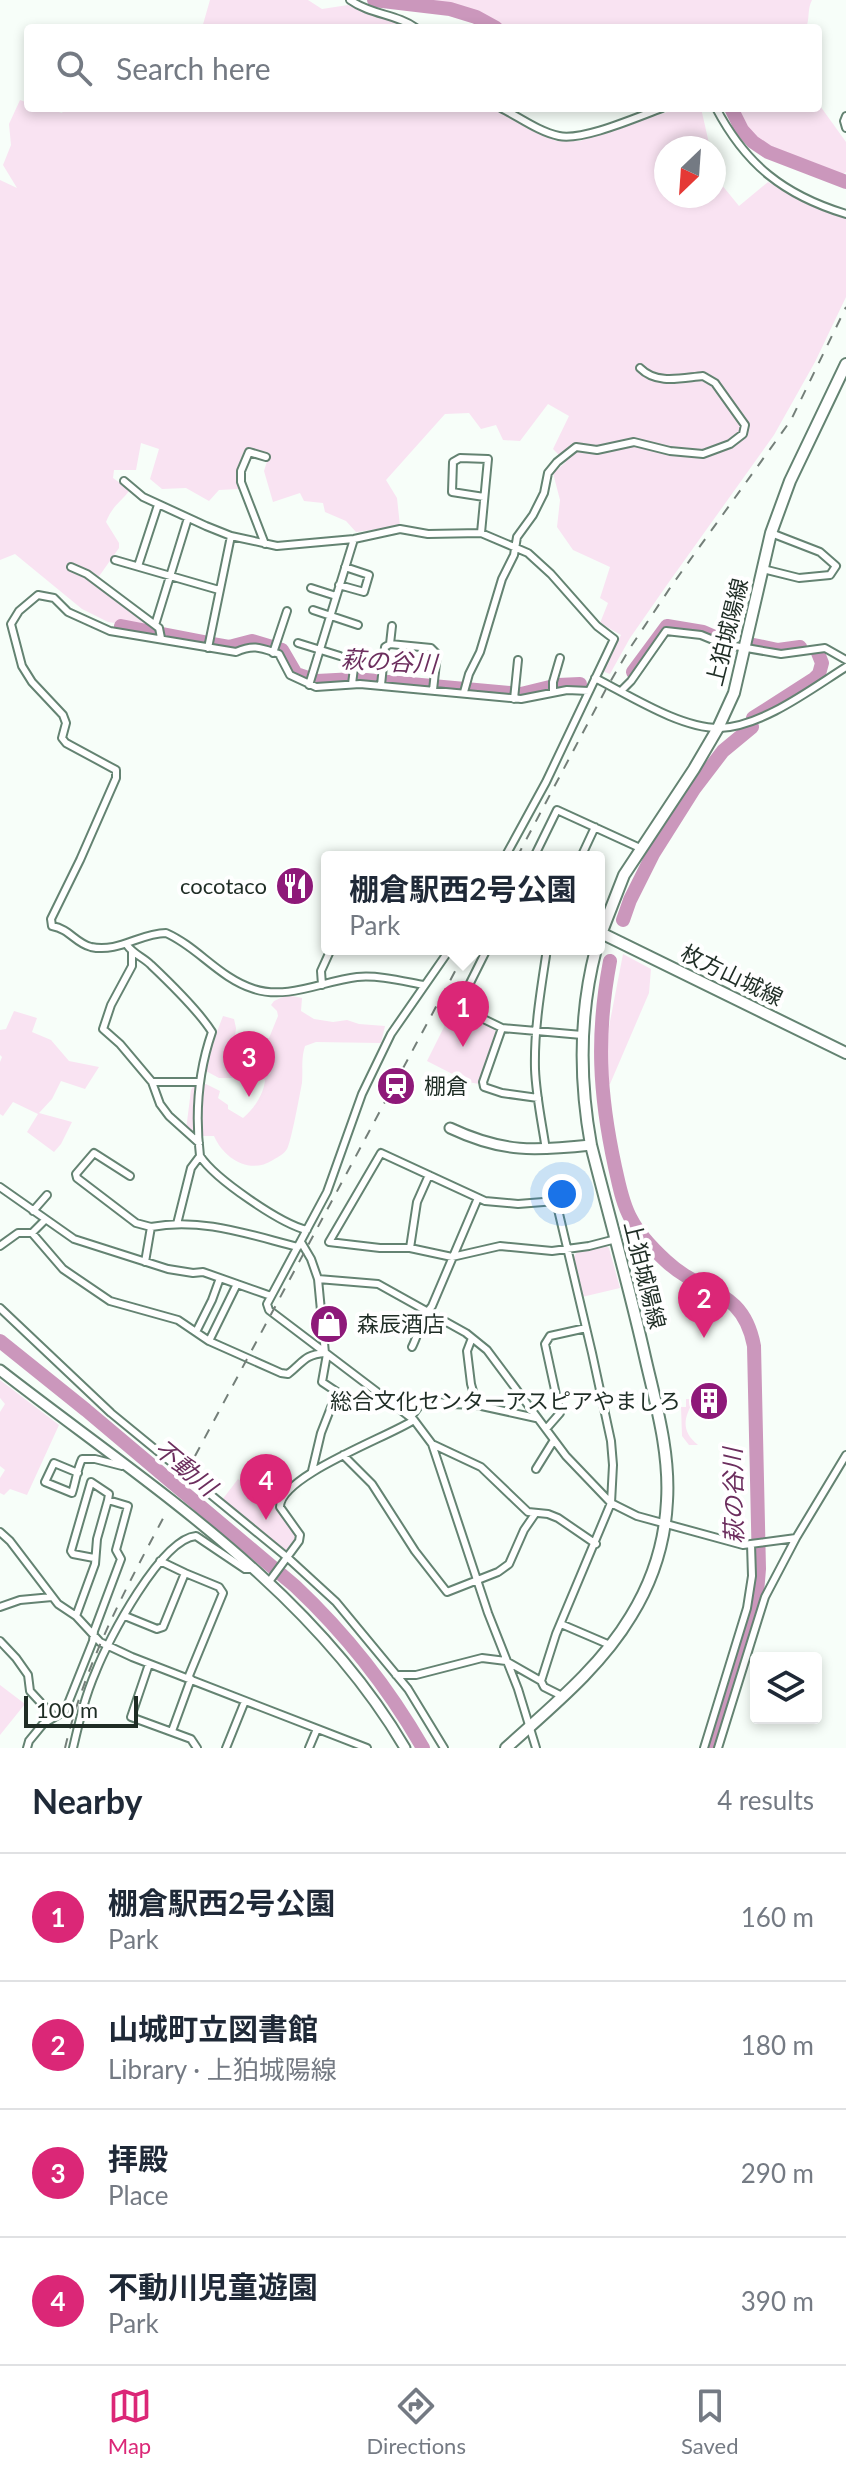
<!DOCTYPE html>
<html lang="en">
<head>
<meta charset="utf-8">
<style>
  :root { --surface:#fff; --page:#f6f6f7; --text:#1f2937; --muted:#747a83; --line:#e0e1e3; --accent:#db2777 }
  body { margin:0; font-family:Lato,"Noto Sans JP",sans-serif; background:var(--page); color:var(--text) }
  .controls { position:absolute; right:24px; bottom:24px; display:grid; overflow:hidden; border-radius:8px; box-shadow:0 4px 12px #0003 }
  .controls button { width:72px; height:72px; display:grid; place-items:center; padding:0; border:0; border-bottom:2px solid var(--line); background:var(--surface); color:var(--text); font:40px sans-serif }
  .compass { position:absolute; left:654px; top:136px; width:72px; height:72px; border-radius:50%; background:var(--surface); box-shadow:0 4px 12px #0003; rotate:205deg }
  .scale { position:absolute; left:24px; bottom:20px; width:114px; box-sizing:border-box; padding-left:8px; border:4px solid #1f2d25; border-top:0; font-size:22px; line-height:28px; white-space:nowrap; color:#1f2d25; -webkit-text-stroke:6px #fff; paint-order:stroke }
  .you { position:absolute; left:562px; top:1194px; width:28px; height:28px; margin:-20px; border:6px solid #fff; border-radius:50%; background:#1a73e8; box-shadow:0 0 0 12px #1a73e833 }
  .badge { display:grid; place-items:center; width:52px; height:52px; border-radius:50%; background:var(--accent); color:#fff; font-size:26px; font-weight:700 }
  .pin { position:absolute; translate:-50% -66px; filter:drop-shadow(0 2px 4px #0008) }
  .pin::after { content:''; position:absolute; top:42px; width:28px; height:24px; background:inherit; clip-path:polygon(0 0,100% 0,50% 100%) }
  .popup { position:absolute; left:321px; top:851px; width:284px; height:104px; box-sizing:border-box; display:grid; place-content:center; border-radius:8px; background:var(--surface); filter:drop-shadow(0 2px 6px #0005); font-size:26px; white-space:nowrap; color:var(--muted) }
  .popup b { font-size:30px; color:var(--text) }
  .popup::after { content:''; position:absolute; left:50%; top:100%; margin-left:-16px; border:16px solid transparent; border-top-color:var(--surface) }
  .list { margin:0; padding:0; list-style:none }
  h2 { display:flex; justify-content:space-between; align-items:center; height:104px; margin:0; padding:0 32px; font-size:34px }
  h2 small { font-size:26px; font-weight:400; color:var(--muted) }
  .list li { display:grid; grid-template-columns:52px 1fr auto; gap:24px; align-items:center; box-sizing:border-box; height:128px; padding:0 32px; border-top:2px solid var(--line) }
  .list b { display:block; font-size:30px; white-space:nowrap }
  .list p { margin:0; font-size:26px; white-space:nowrap; color:var(--muted) }
  .list em { font-size:26px; font-style:normal; color:var(--muted) }
  .icon { flex:none; width:44px; height:44px; fill:none; stroke:currentColor; stroke-width:2; stroke-linecap:round; stroke-linejoin:round }
  .map { position:relative; flex:none; width:846px; height:1748px; overflow:hidden }
  .search { position:absolute; background:var(--surface); box-shadow:0 4px 12px #0003; left:24px; right:24px; top:24px; height:88px; display:flex; align-items:center; gap:20px; box-sizing:border-box; padding:0 28px; border-radius:8px; color:var(--muted); font-size:30px }
  .sheet { height:616px; background:var(--surface) }
  nav { display:flex; justify-content:space-around; align-items:center; box-sizing:border-box; height:112px; border-top:2px solid var(--line); background:var(--surface); font-size:22px; color:var(--muted) }
  nav a { display:grid; justify-items:center; gap:4px }
  nav .on { color:var(--accent) }
  .map>svg:first-child { display:block }
</style>
</head>
<body>
<div class="map">
<svg width="846" height="1748" viewBox="0 0 846 1748">
  <rect width="100%" height="100%" fill="#f7fef9"/>
  <path fill="#f9e3f2" d="M 210,0 L 308,0 L 322,9 L 348,5 L 403,26 L 401,28 L 202,28 Z
    M 408,0 L 812,0 C 807,9 810,19 806,28 L 506,28 L 466,7 Z
    M 20,100 L 28,103 L 28,108 L 46,108 L 62,113 L 65,108 L 493,108 L 556,141 L 580,141 L 679,108 L 701,108 L 710,148 L 666,148 L 666,196 L 714,196 L 714,165 L 717,179 L 739,206 L 768,182 C 794,196 818,208 846,217 L 846,297 L 815,362 L 774,435 L 669,582 L 630,638 L 610,674 L 602,671 L 621,635 L 600,623 L 608,603 L 600,598 L 610,567 L 573,550 L 557,527 L 560,500 L 553,473 L 566,462 L 553,449 L 569,416 L 548,404 L 520,441 L 503,440 L 496,425 L 481,429 L 469,413 L 445,414 L 386,480 L 397,498 L 400,526 L 356,532 L 346,521 L 325,512 L 323,503 L 304,501 L 300,493 L 273,502 L 264,471 L 269,455 L 245,449 L 236,471 L 239,489 L 219,490 L 209,501 L 186,488 L 162,489 L 150,479 L 159,449 L 141,443 L 136,470 L 114,470 L 113,478 L 130,490 C 119,504 113,505 106,522 L 119,543 L 119,548 L 95,582 L 148,623 L 147,628 L 108,622 L 82,609 L 15,554 L 0,560 L 0,180 L 17,188 L 3,165 L 11,145 L 9,124 Z
    M 818,103 L 846,142 L 846,172 L 840,176 L 818,164 L 771,148 L 757,138 L 746,127 L 737,108 L 818,108 Z
    M 623,954 L 651,969 L 649,993 L 610,1084 L 604,1085 L 607,1037 Z
    M 287,995 L 302,998 L 301,1011 L 314,1019 L 333,1022 L 347,1020 L 359,1024 L 385,1026 L 381,1043 L 316,1042 L 305,1046 C 301,1059 303,1069 302,1083 C 300,1093 291,1143 287,1149 C 284,1154 278,1157 273,1160 C 250,1175 224,1159 214,1136 L 195,1136 L 186,1130 L 191,1090 L 193,1087 L 206,1084 L 220,1091 L 218,1098 L 228,1105 L 228,1109 L 243,1118 C 254,1109 263,1095 265,1081 L 263,1077 L 256,1078 L 249,1087 L 242,1086 L 240,1078 L 219,1078 L 206,1071 L 205,1063 L 223,1016 L 234,1019 L 236,1028 L 234,1045 L 241,1050 C 251,1047 258,1040 269,1038 L 278,1016 L 277,1011 L 271,1005 L 274,1001 Z
    M 454,1007 L 494,1028 L 496,1033 L 479,1084 L 468,1082 L 427,1061 Z
    M 14,1011 L 37,1018 L 32,1032 L 51,1040 L 69,1061 L 99,1067 L 85,1089 L 61,1081 L 52,1099 L 39,1113 L 72,1122 L 61,1144 L 54,1152 L 27,1132 L 38,1114 L 13,1102 L 3,1116 L 0,1114 L 0,1062 L 2,1057 L 0,1055 L 0,1030 L 6,1029 Z
    M 605,1245 L 609,1248 L 620,1288 L 582,1297 L 574,1257 L 576,1253 Z
    M 0,1380 L 59,1425 L 27,1495 L 10,1489 L 4,1495 L 0,1493 L 0,1478 L 5,1470 L 0,1466 L 0,1412 L 5,1404 L 0,1398 Z
    M 686,1399 L 695,1399 C 685,1415 679,1430 698,1445 L 689,1445 L 682,1436 L 681,1407 L 686,1407 Z
    M 238,1479 L 279,1511 L 297,1536 C 296,1542 290,1549 284,1551 L 222,1500 Z
    M 0,1685 L 25,1704 L 0,1735 Z"/>
  <g fill="none" stroke-linecap="round" stroke-linejoin="round">
    <path stroke="#cb97bc" stroke-width="14" d="M 374,0 L 450,9 L 476,17 L 496,28
      M 731,108 L 742,130 L 753,142 L 768,152 L 846,182
      M 121,626 L 204,642
      M 212,644 L 229,647 L 252,641 L 282,650 L 296,674 L 317,681 L 355,679 L 521,694 L 558,685 L 580,684
      M 754,645 L 778,650 L 800,647
      M 633,672 L 667,626 L 703,632 L 726,642
      M 753,718 L 814,679 L 819,674 L 822,663 L 818,653
      M 623,920 L 630,900 L 653,854 L 694,789 L 723,751 L 752,727
      M 610,961 C 596,1035 599,1093 615,1167 C 619,1184 622,1203 631,1219 C 639,1235 653,1249 666,1261 C 702,1295 743,1287 754,1346 L 759,1569 L 757,1593 L 710,1748
      M 0,1341 L 86,1410 L 295,1586 C 346,1634 388,1687 423,1748"/>
    <defs>
      <path id="street" d="M 350,0 C 371,15 397,14 416,28
        M 501,108 C 519,117 539,132 559,136 C 583,141 637,117 662,108
        M 716,108 C 746,165 784,195 846,214
        M 846,116 L 844,121 L 846,128
        M 124,481 L 143,497 L 206,526 L 231,536 L 277,546 L 354,539 L 400,529 L 428,534 L 481,533 L 528,553 L 551,574 L 597,626 L 614,639 L 546,782 L 505,857
        M 481,533 L 488,459 L 460,458 L 453,462 L 452,492 L 484,497
        M 265,544 L 241,482 L 241,471 L 249,452 L 266,457
        M 115,560 L 219,590
        M 138,566 L 158,505
        M 71,567 L 87,574 L 159,628 L 161,638
        M 763,569 L 799,578 L 830,575 L 836,566 L 820,552 L 771,533
        M 339,585 L 364,592 L 369,575 L 345,567
        M 311,588 L 336,596
        M 313,610 L 358,625
        M 155,625 L 188,518
        M 298,643 L 340,656
        M 390,644 L 392,626
        M 208,648 L 231,536
        M 273,653 L 287,611
        M 595,678 C 629,695 681,729 720,728 C 763,726 811,689 846,667
        M 352,684 L 355,660
        M 309,685 L 354,539
        M 381,685 L 385,647 L 390,644 L 431,648 L 437,654 L 433,690
        M 621,691 L 631,681 L 666,631 L 701,635 L 723,644 L 781,654 L 825,648 L 846,660
        M 464,692 L 469,674 L 480,652 L 502,579 L 514,555 L 517,537 L 533,515 L 544,493 L 548,473 L 557,462 L 576,447 L 597,450 L 634,442 L 670,451 L 703,454 L 730,444 L 743,434 L 745,425 L 715,383 L 703,376 C 681,378 657,385 640,368
        M 553,692 L 553,682 L 560,658
        M 514,699 L 518,660
        M 534,857 L 557,810 L 640,848
        M 581,857 L 595,827
        M 127,945 C 133,954 143,957 151,965 C 170,983 198,1010 212,1032 C 198,1072 195,1114 200,1156 C 215,1179 281,1224 307,1230
        M 450,949 L 391,1034 L 362,1094 L 327,1192 L 267,1304 L 269,1310 L 414,1420 L 432,1444 L 488,1613 L 518,1689 L 536,1748
        M 487,949 L 459,1005 L 461,1008 L 502,1028 L 582,1035
        M 132,952 L 132,966 L 111,1005 L 103,1029 L 120,1044 L 152,1082 L 160,1104 L 169,1116 L 199,1143
        M 322,985 L 321,971 L 331,949
        M 424,985 C 402,981 379,975 357,977 C 323,981 288,1000 254,989 C 219,978 198,947 166,933 C 140,933 119,953 91,947 C 75,943 70,929 52,926 L 51,919 L 80,860 L 116,778 L 116,770 L 66,743 L 62,738 L 66,723 L 63,715 L 32,682 L 22,666 L 11,624 L 19,611 L 38,595 L 54,598 L 68,612 L 110,631 L 236,652 C 254,644 261,648 279,654 L 290,675 L 316,687 L 360,684 L 521,699 L 567,690 L 589,691
        M 502,1028 L 483,1082 L 484,1087 L 502,1093 L 538,1098
        M 152,1082 L 200,1082
        M 546,1150 C 542,1123 536,1096 535,1069 C 534,1028 541,989 547,949
        M 130,1176 L 94,1153 L 76,1174 L 77,1178 L 136,1223 L 151,1227
        M 0,1187 L 74,1239 L 168,1269 L 193,1273 L 203,1272 L 271,1296
        M 33,1211 L 47,1195
        M 45,1220 L 32,1233 L 63,1269 L 110,1301 L 178,1320 L 209,1341 L 281,1373 L 288,1374 C 304,1362 303,1355 325,1353 L 318,1279
        M 177,1224 L 191,1168 L 200,1156
        M 301,1242 L 311,1259 L 318,1279 L 378,1284 L 466,1333 L 487,1350 L 566,1456 L 611,1503 L 637,1516 L 743,1545 L 796,1538
        M 0,1246 L 18,1233 L 32,1233
        M 410,1248 L 417,1202 L 429,1175
        M 145,1262 L 151,1227 C 201,1217 250,1235 298,1247
        M 0,1308 L 111,1413 L 288,1558 L 336,1602 L 408,1689 L 444,1748
        M 196,1332 L 212,1300 L 220,1278
        M 472,1338 L 467,1351 L 471,1384 L 477,1405 L 536,1418
        M 209,1341 L 237,1284
        M 412,1347 C 419,1333 421,1318 432,1306 L 478,1198
        M 411,1417 L 424,1399 L 450,1404 L 477,1405
        M 546,1429 L 560,1413 L 545,1344 L 550,1336 L 586,1328
        M 432,1444 L 481,1467 L 528,1512 L 548,1514 L 558,1518 L 596,1544
        M 343,1455 L 372,1484 L 415,1551 L 447,1592 L 498,1572 L 509,1564 L 524,1530 L 535,1514
        M 536,1469 L 554,1440
        M 312,1471 L 321,1433 L 337,1392 L 322,1382 L 327,1354
        M 78,1473 L 54,1463 L 45,1482 L 72,1493 C 76,1481 77,1469 82,1459 L 95,1459 L 122,1466
        M 0,1532 L 10,1541 L 58,1604 L 76,1616 L 100,1642 L 132,1657 L 367,1748
        M 94,1558 L 73,1554 L 71,1551 L 91,1482 L 109,1494 L 108,1500
        M 185,1573 L 219,1587 L 223,1593 L 188,1678
        M 271,1579 L 299,1541 L 300,1535 L 280,1507 C 280,1476 388,1437 414,1420
        M 0,1607 L 20,1600 L 52,1597
        M 125,1616 L 157,1629 L 163,1627 L 185,1573 L 160,1561
        M 561,1624 L 610,1645
        M 0,1641 L 16,1658 L 28,1675 L 30,1691 L 54,1717
        M 149,1664 L 131,1717 L 191,1739 L 197,1748
        M 396,1675 L 416,1675 L 482,1658 L 506,1661 L 541,1681
        M 562,1696 L 544,1687 L 541,1681 L 556,1634 L 611,1503 L 613,1465 L 611,1441 L 592,1353 L 556,1201 L 518,1204 L 485,1201 L 381,1153 L 329,1242 L 380,1248 L 410,1248 L 452,1257 L 500,1246 L 552,1251 L 589,1246 L 616,1239
        M 172,1731 L 191,1679
        M 27,1748 L 29,1741 L 43,1724 L 65,1711 L 93,1641 L 94,1631 L 121,1559 L 116,1550 L 128,1506 L 108,1500 L 97,1539 L 95,1564 L 76,1616
        M 73,1748 C 79,1722 85,1696 96,1671 C 108,1640 161,1539 196,1536 L 245,1569 L 254,1569
        M 226,1748 L 245,1701
        M 309,1748 L 317,1729
        M 704,1748 L 747,1608 L 752,1576 L 751,1544
        M 718,1748 L 765,1597 L 796,1538 L 846,1455"/>
      <path id="secondary" d="M 450,1128 C 503,1153 535,1151 591,1145
        M 0,1370 C 145,1483 310,1586 405,1748"/>
      <path id="primary" d="M 601,933 L 846,1053
        M 599,939 L 624,875 L 694,769 L 718,728 L 734,693 L 771,533 L 790,481 L 846,364
        M 506,1748 C 550,1708 600,1668 631,1616 C 652,1582 665,1542 667,1501 C 670,1452 656,1405 645,1357 C 629,1286 609,1216 591,1145 C 579,1079 579,1014 596,949"/>
    </defs>
    <use href="#street" stroke="#648372" stroke-width="10"/>
    <use href="#secondary" stroke="#648372" stroke-width="13"/>
    <use href="#primary" stroke="#648372" stroke-width="14"/>
    <use href="#street" stroke="#fff" stroke-width="6"/>
    <use href="#secondary" stroke="#fff" stroke-width="9"/>
    <use href="#primary" stroke="#fff" stroke-width="10"/>
    <path stroke="#747f79" stroke-width="2" stroke-dasharray="10 10" stroke-linecap="butt" d="M 517,857 L 606,689 L 630,648 L 672,585 L 791,420 L 846,307
      M 195,1456 L 467,949
      M 65,1748 C 85,1663 126,1588 167,1511"/>
  </g>
  <defs>
    <symbol id="restaurant-disc" viewBox="-11 -11 22 22"><circle r="9.5" fill="#8e1979" stroke="#fff"/><path d="M-5-6h1v4h1v-4h1v4h1v-4h1v5L-1.5 .5V6h-2V.5L-5-1ZM5-6V6H3V1.5H1.5Q1.5-4 5-6Z" fill="#fff"/></symbol>
    <symbol id="station-disc" viewBox="-11 -11 22 22"><circle r="9.5" fill="#8e1979" stroke="#fff"/><path d="M-3-6H3Q5-6 5-4V2Q5 4 3 4L4.5 6H3L1.5 4h-3L-3 6H-4.5L-3 4Q-5 4-5 2V-4Q-5-6-3-6ZM-3.5-4v3h7v-3ZM-3.5 1v1.5H-2V1ZM2 1v1.5H3.5V1Z" fill="#fff"/></symbol>
    <symbol id="shop-disc" viewBox="-11 -11 22 22"><circle r="9.5" fill="#8e1979" stroke="#fff"/><path d="M-5-2.5h2.3a2.7 3.5 0 0 1 5.4 0H5L5.5 6h-11ZM-1.5-2.5h3a1.5 2.3 0 0 0-3 0Z" fill="#fff"/></symbol>
    <symbol id="building-disc" viewBox="-11 -11 22 22"><circle r="9.5" fill="#8e1979" stroke="#fff"/><path d="M-4-6H4V6H1V3H-1V6H-4ZM-2.5-4.3h1.7v1.8h-1.7ZM.8-4.3h1.7v1.8H.8ZM-2.5-1h1.7V.8h-1.7ZM.8-1h1.7V.8H.8Z" fill="#fff"/></symbol>
  </defs>
  <g fill-rule="evenodd">
    <use href="#restaurant-disc" x="273" y="864" width="44" height="44"/>
    <use href="#station-disc" x="374" y="1064" width="44" height="44"/>
    <use href="#shop-disc" x="307" y="1302" width="44" height="44"/>
    <use href="#building-disc" x="687" y="1379" width="44" height="44"/>
  </g>
  <g text-anchor="middle" stroke-width="8" stroke-linejoin="round" paint-order="stroke">
    <g font-size="22" fill="#1f2d25" stroke="#fff">
      <text transform="translate(727 632) rotate(-76)" y="8">上狛城陽線</text>
      <text transform="translate(732 975) rotate(26)" y="8">枚方山城線</text>
      <text transform="translate(645 1275) rotate(76)" y="8">上狛城陽線</text>
    </g>
    <g font-size="22" fill="#1f2d25" stroke="#fff" text-anchor="end">
      <text x="267" y="894">cocotaco</text>
      <text x="424" y="1094" text-anchor="start">棚倉</text>
      <text x="357" y="1332" text-anchor="start">森辰酒店</text>
      <text x="681" y="1409">総合文化センターアスピアやましろ</text>
    </g>
    <g font-size="24" font-style="italic" fill="#6c2e5e" stroke="#fff">
      <text transform="translate(389 662) rotate(3)" y="8">萩の谷川</text>
      <text transform="translate(185 1468) rotate(40)" y="8">不動川</text>
      <text transform="translate(734 1496) rotate(-91)" y="8">萩の谷川</text>
    </g>
  </g>
</svg>
<div class="controls">
<button><svg class="icon" aria-label="layers" viewBox="0 0 24 24"><path d="M12 4l9 5-9 5-9-5zM3 14l9 5 9-5"/></svg></button>
</div>
<svg class="compass" viewBox="-18 -18 36 36"><path d="M0-13l5 13h-10z" fill="#e53935"/><path d="M0 13l5-13h-10z" fill="#747a83"/></svg>
<div class="scale">100 m</div>
<div class="you"></div>
<div class="pin badge" style="left:463px;top:1047px">1</div>
<div class="popup"><b>棚倉駅西2号公園</b>Park</div>
<div class="pin badge" style="left:704px;top:1338px">2</div>
<div class="pin badge" style="left:249px;top:1097px">3</div>
<div class="pin badge" style="left:266px;top:1520px">4</div>
<div class="search"><svg class="icon" aria-label="search" viewBox="0 0 24 24"><circle cx="10" cy="10" r="6"/><path d="M15 15l6 6"/></svg>Search here</div>
</div>
<section class="sheet">
<h2>Nearby<small>4 results</small></h2>
<ul class="list">
<li><span class="badge">1</span><div><b>棚倉駅西2号公園</b><p>Park</p></div><em>160 m</em></li>
<li><span class="badge">2</span><div><b>山城町立図書館</b><p>Library · 上狛城陽線</p></div><em>180 m</em></li>
<li><span class="badge">3</span><div><b>拝殿</b><p>Place</p></div><em>290 m</em></li>
<li><span class="badge">4</span><div><b>不動川児童遊園</b><p>Park</p></div><em>390 m</em></li>
</ul>
</section>
<nav>
<a class="on"><svg class="icon" aria-label="map" viewBox="0 0 24 24"><path d="M3 6l6-2 6 2 6-2v14l-6 2-6-2-6 2zM9 4v14M15 6v14"/></svg>Map</a>
<a><svg class="icon" aria-label="directions" viewBox="0 0 24 24"><path d="M12 3l9 9-9 9-9-9zM9 14v-3h6M13 9l2 2-2 2"/></svg>Directions</a>
<a><svg class="icon" aria-label="saved" viewBox="0 0 24 24"><path d="M7 4h10v16l-5-4-5 4z"/></svg>Saved</a>
</nav>
</body>
</html>
